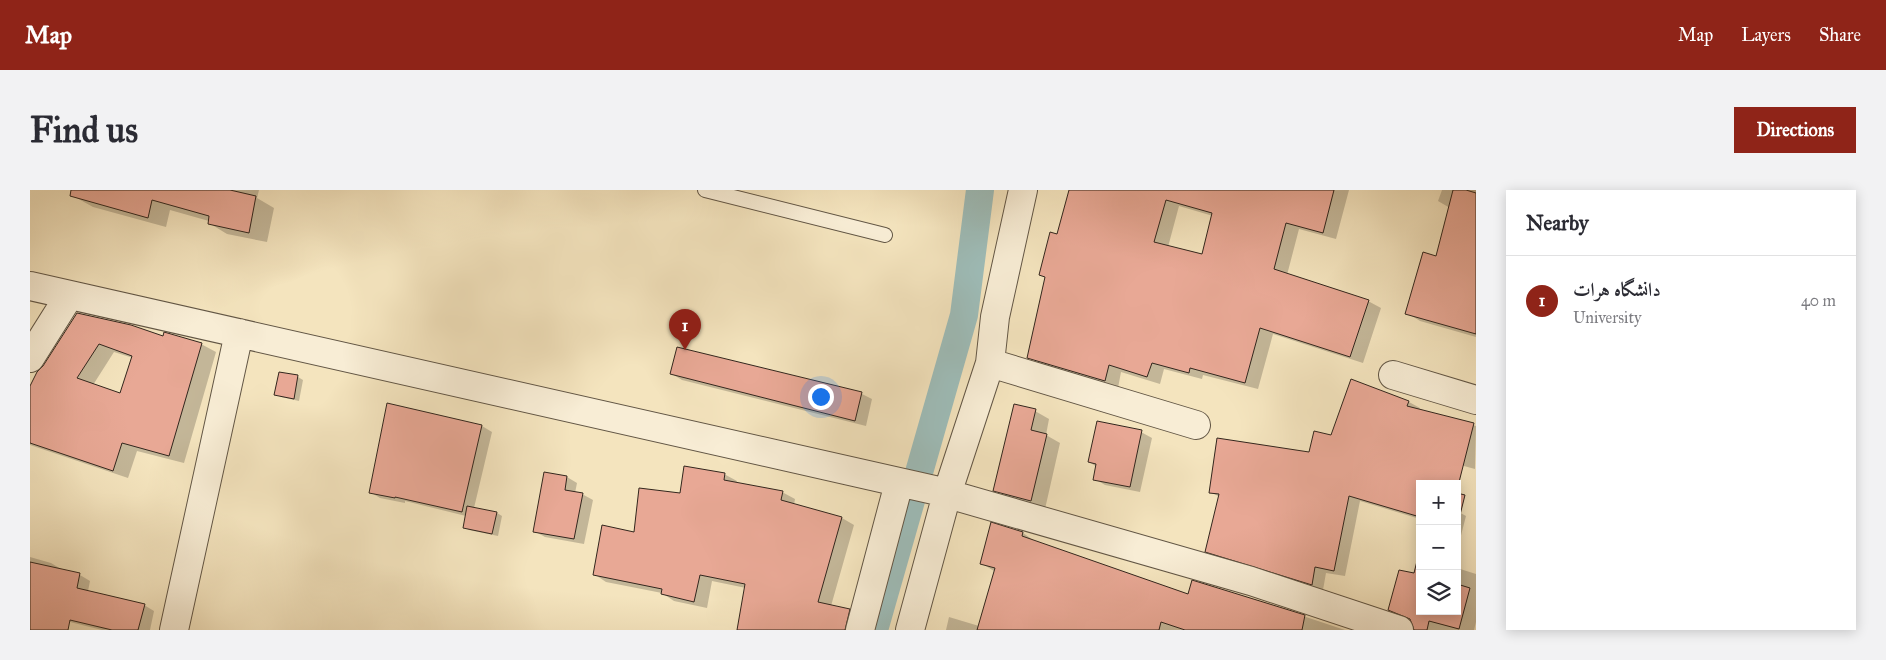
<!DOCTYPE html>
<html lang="en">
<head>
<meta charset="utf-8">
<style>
  :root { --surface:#fff; --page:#f2f2f3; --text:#2b2b33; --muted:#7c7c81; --line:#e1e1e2; --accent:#8f2418 }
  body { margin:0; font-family:"IM FELL Great Primer",Amiri,serif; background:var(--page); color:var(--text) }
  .controls { position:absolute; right:15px; bottom:15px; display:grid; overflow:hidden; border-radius:0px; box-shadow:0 2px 12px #0003 }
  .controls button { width:45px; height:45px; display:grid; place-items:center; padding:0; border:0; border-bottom:1px solid var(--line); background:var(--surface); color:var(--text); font:25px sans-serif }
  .you { position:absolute; left:790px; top:206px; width:18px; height:18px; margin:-12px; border:4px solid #fff; border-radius:50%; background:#1a73e8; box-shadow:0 0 0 8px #1a73e833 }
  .badge { display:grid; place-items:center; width:32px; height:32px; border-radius:50%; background:var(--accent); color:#fff; font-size:16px; font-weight:700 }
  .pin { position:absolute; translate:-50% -41px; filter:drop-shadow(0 1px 2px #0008) }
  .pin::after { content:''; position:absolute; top:26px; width:18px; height:15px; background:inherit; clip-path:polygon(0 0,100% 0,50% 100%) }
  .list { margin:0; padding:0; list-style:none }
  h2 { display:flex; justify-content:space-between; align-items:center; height:65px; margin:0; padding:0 20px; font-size:21px }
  h2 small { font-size:16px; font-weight:400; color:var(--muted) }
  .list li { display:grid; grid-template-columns:32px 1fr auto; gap:15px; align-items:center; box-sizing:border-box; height:90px; padding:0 20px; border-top:1px solid var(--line) }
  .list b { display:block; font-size:19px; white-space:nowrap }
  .list p { margin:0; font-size:16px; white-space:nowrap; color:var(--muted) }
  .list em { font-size:16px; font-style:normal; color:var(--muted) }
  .icon { flex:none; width:28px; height:28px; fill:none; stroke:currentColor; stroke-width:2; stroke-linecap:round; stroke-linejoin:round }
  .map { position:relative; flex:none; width:1446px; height:440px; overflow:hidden; border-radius:0px }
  header { display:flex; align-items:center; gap:30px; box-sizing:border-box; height:70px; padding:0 25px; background:var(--accent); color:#fff }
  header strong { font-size:24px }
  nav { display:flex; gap:28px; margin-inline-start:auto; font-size:18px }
  .intro { display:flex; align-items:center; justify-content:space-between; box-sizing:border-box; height:120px; padding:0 30px }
  h1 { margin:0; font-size:35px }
  .button { padding:12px 22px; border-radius:0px; background:var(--accent); color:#fff; font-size:18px; font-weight:700 }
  main { display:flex; gap:30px; padding:0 30px }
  aside { flex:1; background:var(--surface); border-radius:0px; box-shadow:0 2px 12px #0003 }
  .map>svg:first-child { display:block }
</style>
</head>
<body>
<header>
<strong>Map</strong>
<nav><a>Map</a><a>Layers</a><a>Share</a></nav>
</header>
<div class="intro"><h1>Find us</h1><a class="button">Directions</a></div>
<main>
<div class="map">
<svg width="1446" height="440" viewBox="0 0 1446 440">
  <rect width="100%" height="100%" fill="#f4e4be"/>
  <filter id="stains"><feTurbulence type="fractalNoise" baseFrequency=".004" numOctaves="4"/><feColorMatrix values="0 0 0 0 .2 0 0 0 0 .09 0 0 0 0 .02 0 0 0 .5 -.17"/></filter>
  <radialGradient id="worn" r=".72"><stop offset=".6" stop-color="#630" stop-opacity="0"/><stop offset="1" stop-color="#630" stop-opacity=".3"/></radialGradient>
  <path fill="#0003" fill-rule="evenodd" d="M 46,0 L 229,0 L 227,8 L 244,18 L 237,52 L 197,44 L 179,33 L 179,31 L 140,20 L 136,37 L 63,17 L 45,7 Z
    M 1040,0 L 1319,0 L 1306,49 L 1269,39 L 1257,85 L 1338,111 L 1351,118 L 1333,173 L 1243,144 L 1228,199 L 1173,185 L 1172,189 L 1134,179 L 1130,194 L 1091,182 L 1088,198 L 1011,174 L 998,167 L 1016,88 L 1011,85 L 1028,45 ZM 1149,16 L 1183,26 L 1173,66 L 1138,57 Z
    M 1412,0 L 1446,0 L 1446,147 L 1390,131 L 1377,123 L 1407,67 L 1420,18 L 1408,11 Z
    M 48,124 L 134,147 L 171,154 L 186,162 L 154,273 L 107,261 L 98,288 L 0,255 L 0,198 ZM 84,162 L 103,168 L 90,205 L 63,195 Z
    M 250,183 L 268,187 L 273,190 L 269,211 L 251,207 L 246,204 Z
    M 642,184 L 832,204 L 842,209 L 836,236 L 652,190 Z
    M 1379,212 L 1390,218 L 1389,220 L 1446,236 L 1445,279 L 1419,272 L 1390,294 L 1390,329 L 1330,311 L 1315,386 L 1296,383 L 1293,400 L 1188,367 L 1176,361 L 1190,307 L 1180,302 L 1279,263 L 1302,247 Z
    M 358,215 L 452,236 L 462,242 L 444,318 L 467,323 L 472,326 L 468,346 L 439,340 L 434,337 L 436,326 L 375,311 L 375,313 L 350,308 L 340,302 Z
    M 1005,221 L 1019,229 L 1016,245 L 1030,253 L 1015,319 L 979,308 L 965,300 Z
    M 1111,242 L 1122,248 L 1110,302 L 1075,295 L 1065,289 L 1067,277 L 1059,272 Z
    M 515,283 L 537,287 L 547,293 L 545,303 L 552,304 L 563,310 L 554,354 L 515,347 L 504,341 Z
    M 694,284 L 707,291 L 706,294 L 752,302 L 765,309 L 764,315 L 812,328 L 824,335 L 801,416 L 819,420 L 831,427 L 829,440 L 708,440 L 716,398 L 682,391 L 677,418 L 644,411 L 632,403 L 576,392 L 564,384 L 605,343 L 651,304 Z
    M 1427,321 L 1436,326 L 1427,361 Z
    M 961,334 L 993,343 L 1006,352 L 1159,406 L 1216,407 L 1315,440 L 916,440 L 919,427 L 949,436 L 964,381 L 951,373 Z
    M 0,367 L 21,373 L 31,379 L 31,380 L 50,385 L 60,391 L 58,401 L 114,415 L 124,421 L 120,440 L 72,440 L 0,422 Z
    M 1427,378 L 1446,384 L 1446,432 L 1444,440 L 1385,440 L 1383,431 L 1360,419 L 1427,421 Z"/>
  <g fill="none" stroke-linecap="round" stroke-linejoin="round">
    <path stroke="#9ebdb9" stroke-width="28" d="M 844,440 L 934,125 L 950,0"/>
  </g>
  <path fill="#e8a895" stroke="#32261d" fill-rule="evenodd" d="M 41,0 L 200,0 L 226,6 L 219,43 L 178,34 L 179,26 L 122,10 L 118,28 L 40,6 Z
    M 1039,0 L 1304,0 L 1293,43 L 1256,33 L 1244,79 L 1339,110 L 1320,167 L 1230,138 L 1215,193 L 1160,178 L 1159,183 L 1122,173 L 1117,187 L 1079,175 L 1075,191 L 997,168 L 1015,87 L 1009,85 L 1020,42 L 1027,44 ZM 1136,10 L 1182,23 L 1172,64 L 1124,52 Z
    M 1423,0 L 1436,0 L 1446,3 L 1446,144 L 1375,124 L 1393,62 L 1406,66 Z
    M 47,123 L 101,135 L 133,146 L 134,142 L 172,153 L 139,266 L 92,253 L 83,281 L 0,253 L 0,196 L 7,182 L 13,176 ZM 69,154 L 102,166 L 90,203 L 47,188 Z
    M 647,157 L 832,202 L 825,231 L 640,184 Z
    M 249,182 L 268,185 L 264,209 L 244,205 Z
    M 1321,189 L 1379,211 L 1377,216 L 1444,233 L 1427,300 L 1427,294 L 1390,294 L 1390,327 L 1319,306 L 1304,381 L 1285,377 L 1282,395 L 1175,362 L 1189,304 L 1179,303 L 1187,248 L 1279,262 L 1284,241 L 1301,245 Z
    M 357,213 L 452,235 L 432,322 L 365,307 L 365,308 L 339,303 Z
    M 984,214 L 1006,219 L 1001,240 L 1017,244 L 1001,311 L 963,301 Z
    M 1067,231 L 1112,240 L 1100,297 L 1063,290 L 1066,274 L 1058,272 Z
    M 654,276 L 695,283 L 694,290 L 753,301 L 751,310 L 812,327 L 788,412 L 820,419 L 815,440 L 707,440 L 715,394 L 670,385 L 664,412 L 631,404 L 632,399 L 563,385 L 572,335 L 604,342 L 609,298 L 650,303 Z
    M 514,282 L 537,286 L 535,300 L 553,303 L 544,349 L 503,342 Z
    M 1427,303 L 1435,305 L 1427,337 Z
    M 437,316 L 467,322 L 462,344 L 433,338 Z
    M 961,332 L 993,342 L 992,346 L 1158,404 L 1162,390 L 1275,425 L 1272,440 L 1155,440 L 1131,432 L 1129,440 L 947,440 L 965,378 L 950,374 Z
    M 1390,359 L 1390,421 L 1427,421 L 1427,394 L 1440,398 L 1429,439 L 1399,431 L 1397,440 L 1384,440 L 1380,429 L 1358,420 L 1369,380 L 1384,383 Z
    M 0,372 L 50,383 L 47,398 L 115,414 L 108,440 L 82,440 L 40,430 L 38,440 L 0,440 Z"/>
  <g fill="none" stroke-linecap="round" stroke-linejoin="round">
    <defs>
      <path id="service" d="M 675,0 L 855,45"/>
      <path id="minor" d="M 0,96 L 904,300 L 1221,391 L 1369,440
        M 0,168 L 39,106
        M 960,173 L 1166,235
        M 1363,185 L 1446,210
        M 144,440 L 209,143
        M 830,440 L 869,293
        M 880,440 L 917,304 L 960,173 L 965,127 L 993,0"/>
    </defs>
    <use href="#service" stroke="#625645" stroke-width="16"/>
    <use href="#minor" stroke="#625645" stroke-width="30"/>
    <use href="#service" stroke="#f8edd5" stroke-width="14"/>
    <use href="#minor" stroke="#f8edd5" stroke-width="28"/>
  </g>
  <rect width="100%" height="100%" filter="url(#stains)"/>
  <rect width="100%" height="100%" fill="url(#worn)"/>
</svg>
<div class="controls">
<button>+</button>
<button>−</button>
<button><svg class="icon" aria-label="layers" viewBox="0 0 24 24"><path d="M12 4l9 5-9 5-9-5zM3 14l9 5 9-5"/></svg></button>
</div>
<div class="you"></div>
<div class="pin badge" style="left:655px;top:160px">1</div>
</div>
<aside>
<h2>Nearby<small></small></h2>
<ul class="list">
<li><span class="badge">1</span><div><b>دانشگاه هرات</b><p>University</p></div><em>40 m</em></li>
</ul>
</aside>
</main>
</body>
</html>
